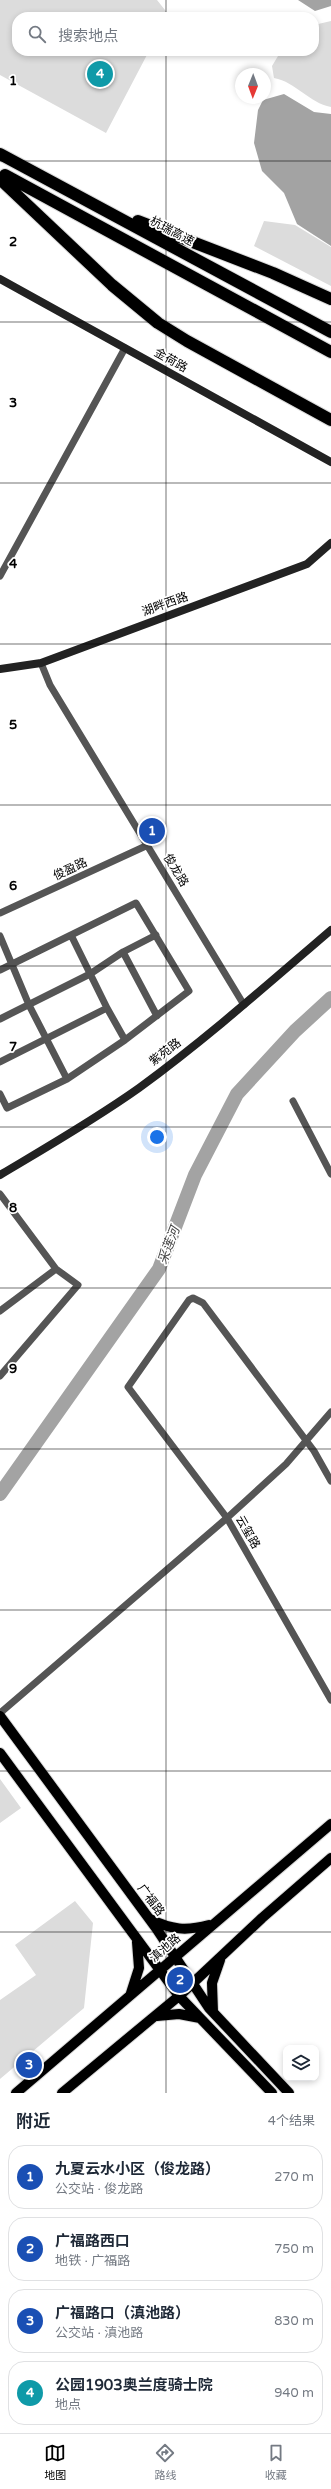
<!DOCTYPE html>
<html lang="zh">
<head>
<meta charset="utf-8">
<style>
  :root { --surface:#fff; --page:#f2f2f3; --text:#1f2937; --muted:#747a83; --line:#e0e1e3; --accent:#000 }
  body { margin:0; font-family:"Varela Round","Noto Sans SC",sans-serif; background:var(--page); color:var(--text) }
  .controls { position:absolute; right:12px; bottom:12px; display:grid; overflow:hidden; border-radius:8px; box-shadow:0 2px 6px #0003 }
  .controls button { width:36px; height:36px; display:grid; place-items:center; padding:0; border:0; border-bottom:1px solid var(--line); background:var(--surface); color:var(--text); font:20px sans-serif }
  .compass { position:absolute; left:235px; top:68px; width:36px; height:36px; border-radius:50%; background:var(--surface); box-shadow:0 2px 6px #0003; rotate:181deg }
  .you { position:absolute; left:157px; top:1137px; width:14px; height:14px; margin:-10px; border:3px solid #fff; border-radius:50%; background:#1a73e8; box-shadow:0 0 0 6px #1a73e833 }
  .badge { display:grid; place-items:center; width:26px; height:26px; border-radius:50%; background:var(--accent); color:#fff; font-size:13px; font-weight:700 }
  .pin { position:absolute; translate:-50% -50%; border:2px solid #fff; box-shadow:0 1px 4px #0006 }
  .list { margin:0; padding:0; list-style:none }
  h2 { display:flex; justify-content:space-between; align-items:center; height:52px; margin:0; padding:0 16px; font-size:17px }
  h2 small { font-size:13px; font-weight:400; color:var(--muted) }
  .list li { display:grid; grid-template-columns:26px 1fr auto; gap:12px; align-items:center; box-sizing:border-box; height:64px; margin:0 8px 8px; padding:0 8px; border:1px solid var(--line); border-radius:16px }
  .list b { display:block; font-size:15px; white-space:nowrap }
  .list p { margin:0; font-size:13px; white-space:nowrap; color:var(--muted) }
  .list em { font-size:13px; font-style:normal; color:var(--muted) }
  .icon { flex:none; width:22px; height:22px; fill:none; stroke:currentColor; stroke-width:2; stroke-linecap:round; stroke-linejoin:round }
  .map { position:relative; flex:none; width:331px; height:2093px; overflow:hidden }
  .search { position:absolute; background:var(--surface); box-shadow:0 2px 6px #0003; left:12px; right:12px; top:12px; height:44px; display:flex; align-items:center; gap:10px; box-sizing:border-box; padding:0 14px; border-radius:16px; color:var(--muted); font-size:15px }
  .sheet { height:340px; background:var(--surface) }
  nav { display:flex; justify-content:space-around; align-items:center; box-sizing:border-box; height:56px; border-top:1px solid var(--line); background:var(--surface); font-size:11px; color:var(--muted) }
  nav a { display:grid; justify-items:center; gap:2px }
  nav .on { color:var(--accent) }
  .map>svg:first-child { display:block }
</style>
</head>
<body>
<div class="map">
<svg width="331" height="2093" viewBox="0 0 331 2093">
  <rect width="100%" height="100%" fill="#fff"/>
  <path fill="#dcdcdc" d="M 0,0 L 157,0 L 169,15 L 168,17 L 17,17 L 17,51 L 149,51 L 106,133 L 0,75 Z
    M 331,21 L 331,107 C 309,103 296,82 274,78 L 272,66 L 281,51 L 314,51 L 314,25 Z
    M 264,221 L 295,225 L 331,247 L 331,286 L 254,246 Z
    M 0,1779 L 21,1808 L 0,1823 Z
    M 75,1901 L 93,1923 L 84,2008 L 0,2079 L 0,2000 L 36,1975 L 15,1945 Z"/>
  <path fill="#a3a3a3" d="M 298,0 L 331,0 L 331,6 L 315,11 Z
    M 284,94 L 314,112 L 331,114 L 331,246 L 297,224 L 284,193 L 262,171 L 254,143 L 258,110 L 263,100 Z"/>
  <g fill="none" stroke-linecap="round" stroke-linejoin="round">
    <path stroke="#a3a3a3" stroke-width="14" d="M 0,1494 L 159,1269 L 195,1175 L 237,1094 L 295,1031 L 331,998"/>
    <defs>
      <path id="primary" d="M 0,1716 L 156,1928 L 209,2008 L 289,2093
        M 0,1753 L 179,1996 L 272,2093
        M 150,1919 C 171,1930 187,1931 209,1925
        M 131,1993 L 139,1968 L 137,1942
        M 213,2012 L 212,1983 L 220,1960
        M 157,2016 L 179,2014 L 200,2018
        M 16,2093 L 331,1824
        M 62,2093 L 179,1996 L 262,1918 L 331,1858"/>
      <path id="highway" d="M 0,154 L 331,332
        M 5,175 L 331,352
        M 0,179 L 112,285 L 158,323 L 187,341 L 331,420
        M 138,221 L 273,273 L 331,299"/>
    </defs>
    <use href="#primary" stroke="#dbdbdb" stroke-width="12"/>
    <use href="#highway" stroke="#dbdbdb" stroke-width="14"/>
    <path stroke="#555" stroke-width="7" d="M 0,576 L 125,348
      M 41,663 L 50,685 L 244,1005
      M 0,913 L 148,845
      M 71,935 L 107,1008
      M 0,936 L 29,1005 L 67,1079
      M 123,952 L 156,935
      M 0,970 L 136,903 L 189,991 L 125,1040 L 67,1079 L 7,1108 L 0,1094
      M 0,1019 L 90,974 L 123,952 L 157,1016
      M 0,1062 L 107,1008 L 125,1040
      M 293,1101 L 331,1174
      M 0,1194 L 56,1269
      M 0,1311 L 56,1269 L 78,1285 L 0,1376
      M 331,1481 L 314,1451 L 203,1303 L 193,1298 L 189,1300 L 128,1387 L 227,1518 L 331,1700
      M 0,1713 L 227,1518 L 286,1464 L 331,1412"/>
    <path stroke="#222" stroke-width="8" d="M 0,279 L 331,462
      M 0,669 L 41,663 L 307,564 L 331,543
      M 0,1175 C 47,1147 94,1120 139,1088 C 206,1039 268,984 331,930"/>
    <use href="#primary" stroke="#000" stroke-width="10"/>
    <use href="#highway" stroke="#000" stroke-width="12"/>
  </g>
  <path fill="none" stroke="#000" stroke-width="1" stroke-opacity="0.55" d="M 166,0 L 166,17M 166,51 L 166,2093M 0,161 L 331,161M 0,322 L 331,322M 0,483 L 331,483M 0,644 L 331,644M 0,805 L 331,805M 0,966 L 331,966M 0,1127 L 331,1127M 0,1288 L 331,1288M 0,1449 L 331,1449M 0,1610 L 331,1610M 0,1771 L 331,1771M 0,1932 L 331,1932"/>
  <g text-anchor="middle" stroke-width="3.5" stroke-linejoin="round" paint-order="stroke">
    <g font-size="12" fill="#000" stroke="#fff">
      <text transform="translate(172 231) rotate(28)" y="4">杭瑞高速</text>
      <text transform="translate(171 360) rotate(29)" y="4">金荷路</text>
      <text transform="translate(165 604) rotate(-20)" y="4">湖畔西路</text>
      <text transform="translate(70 869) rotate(-25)" y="4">俊盈路</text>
      <text transform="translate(176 870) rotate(59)" y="4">俊龙路</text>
      <text transform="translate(165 1052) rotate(-37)" y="4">紫苑路</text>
      <text transform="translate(248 1532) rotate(60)" y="4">云玺路</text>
      <text transform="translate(151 1900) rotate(53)" y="4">广福路</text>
      <text transform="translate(165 1948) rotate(-41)" y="4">滇池路</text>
    </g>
    <g font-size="13" font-style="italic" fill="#444" stroke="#fff">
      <text transform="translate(168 1245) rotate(-69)" y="5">采莲河</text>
    </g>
  </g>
  <g font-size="13" text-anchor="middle" font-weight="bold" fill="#000" stroke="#fff" stroke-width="3.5" stroke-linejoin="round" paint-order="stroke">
    <text x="13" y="85">1</text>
    <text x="13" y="246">2</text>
    <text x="13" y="407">3</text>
    <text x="13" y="568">4</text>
    <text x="13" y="729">5</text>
    <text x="13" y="890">6</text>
    <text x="13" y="1051">7</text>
    <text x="13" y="1212">8</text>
    <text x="13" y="1373">9</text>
  </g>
</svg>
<div class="controls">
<button><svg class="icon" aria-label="layers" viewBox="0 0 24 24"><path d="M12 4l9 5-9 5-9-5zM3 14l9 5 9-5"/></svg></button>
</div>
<svg class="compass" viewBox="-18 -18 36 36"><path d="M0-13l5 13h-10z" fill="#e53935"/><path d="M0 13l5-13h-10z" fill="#747a83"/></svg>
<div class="you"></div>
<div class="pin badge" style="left:152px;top:831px;background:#1a4fb4">1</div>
<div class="pin badge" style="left:180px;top:1980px;background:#1a4fb4">2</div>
<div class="pin badge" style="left:29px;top:2065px;background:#1a4fb4">3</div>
<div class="pin badge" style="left:100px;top:74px;background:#0f9aa8">4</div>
<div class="search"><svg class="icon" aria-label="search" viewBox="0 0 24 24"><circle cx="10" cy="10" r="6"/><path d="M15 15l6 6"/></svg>搜索地点</div>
</div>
<section class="sheet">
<h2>附近<small>4个结果</small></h2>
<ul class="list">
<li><span class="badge" style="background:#1a4fb4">1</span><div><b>九夏云水小区（俊龙路）</b><p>公交站 · 俊龙路</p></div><em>270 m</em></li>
<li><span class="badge" style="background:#1a4fb4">2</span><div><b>广福路西口</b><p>地铁 · 广福路</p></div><em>750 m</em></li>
<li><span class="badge" style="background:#1a4fb4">3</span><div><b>广福路口（滇池路）</b><p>公交站 · 滇池路</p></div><em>830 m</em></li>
<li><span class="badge" style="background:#0f9aa8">4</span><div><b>公园1903奥兰度骑士院</b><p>地点</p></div><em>940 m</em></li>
</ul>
</section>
<nav>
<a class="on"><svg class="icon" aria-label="map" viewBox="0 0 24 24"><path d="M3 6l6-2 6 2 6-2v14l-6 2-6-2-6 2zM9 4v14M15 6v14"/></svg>地图</a>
<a><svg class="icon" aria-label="directions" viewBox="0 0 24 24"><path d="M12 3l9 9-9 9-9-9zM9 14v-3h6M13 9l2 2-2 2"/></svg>路线</a>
<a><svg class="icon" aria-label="saved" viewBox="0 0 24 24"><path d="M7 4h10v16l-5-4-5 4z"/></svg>收藏</a>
</nav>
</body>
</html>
